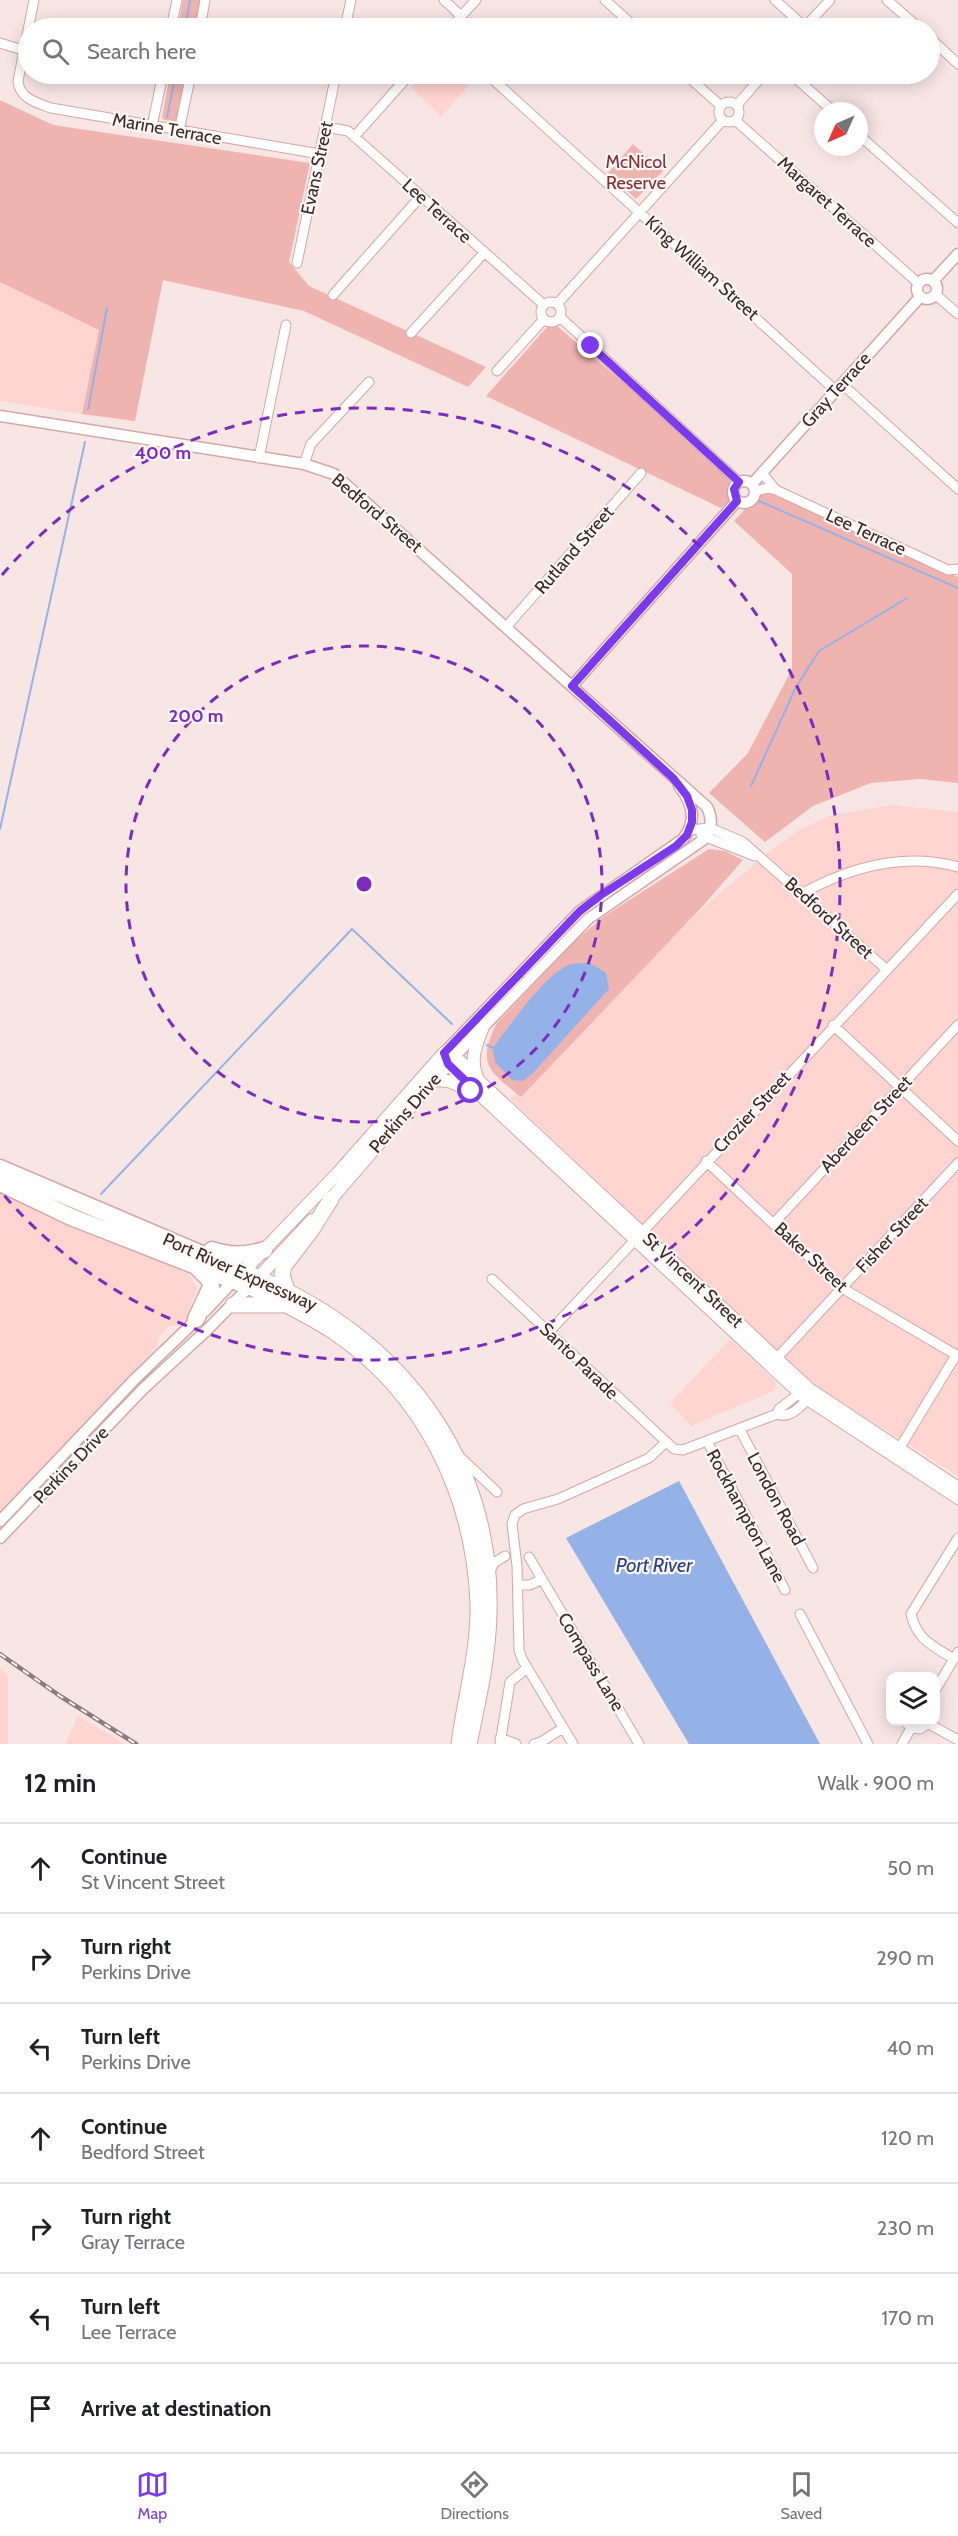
<!DOCTYPE html>
<html lang="en">
<head>
<meta charset="utf-8">
<style>
  :root { --surface:#fff; --page:#f2f2f2; --text:#202124; --muted:#757577; --line:#e0e0e0; --accent:#7c3aed }
  body { margin:0; font-family:Cabin,sans-serif; background:var(--page); color:var(--text) }
  .controls { position:absolute; right:18px; bottom:18px; display:grid; overflow:hidden; border-radius:12px; box-shadow:0 3px 15px #0003 }
  .controls button { width:54px; height:54px; display:grid; place-items:center; padding:0; border:0; border-bottom:2px solid var(--line); background:var(--surface); color:var(--text); font:30px sans-serif }
  .compass { position:absolute; left:814px; top:102px; width:54px; height:54px; border-radius:50%; background:var(--surface); box-shadow:0 3px 15px #0003; rotate:225deg }
  .stop { position:absolute; width:18px; height:18px; margin:-14px; border:4px solid #7c3aed; border-radius:50%; background:#fff }
  .stop.end { background:#7c3aed; border-color:#fff; box-shadow:0 2px 6px #0008 }
  .list { margin:0; padding:0; list-style:none }
  h2 { display:flex; justify-content:space-between; align-items:center; height:78px; margin:0; padding:0 24px; font-size:26px }
  h2 small { font-size:20px; font-weight:400; color:var(--muted) }
  .list li { display:grid; grid-template-columns:39px 1fr auto; gap:18px; align-items:center; box-sizing:border-box; height:90px; padding:0 24px; border-top:2px solid var(--line) }
  .list b { display:block; font-size:22px; white-space:nowrap }
  .list p { margin:0; font-size:20px; white-space:nowrap; color:var(--muted) }
  .list em { font-size:20px; font-style:normal; color:var(--muted) }
  .icon { flex:none; width:33px; height:33px; fill:none; stroke:currentColor; stroke-width:2; stroke-linecap:round; stroke-linejoin:round }
  .map { position:relative; flex:none; width:958px; height:1744px; overflow:hidden }
  .search { position:absolute; background:var(--surface); box-shadow:0 3px 15px #0003; left:18px; right:18px; top:18px; height:66px; display:flex; align-items:center; gap:15px; box-sizing:border-box; padding:0 21px; border-radius:33px; color:var(--muted); font-size:22px }
  .sheet { height:708px; background:var(--surface) }
  nav { display:flex; justify-content:space-around; align-items:center; box-sizing:border-box; height:84px; border-top:2px solid var(--line); background:var(--surface); font-size:16px; color:var(--muted) }
  nav a { display:grid; justify-items:center; gap:3px }
  nav .on { color:var(--accent) }
  .map>svg:first-child { display:block }
</style>
</head>
<body>
<div class="map">
<svg width="958" height="1744" viewBox="0 0 958 1744">
  <rect width="100%" height="100%" fill="#f8e6e5"/>
  <path fill="#ffd4d1" d="M 424,74 L 476,74 L 478,75 L 441,117 L 411,87 Z
    M 0,282 L 99,330 L 82,414 L 0,401 Z
    M 891,805 L 958,812 L 958,1476 L 811,1383 L 510,1099 L 708,903 L 771,850 L 799,830 L 831,815 Z
    M 0,1188 L 189,1274 L 197,1287 L 187,1318 L 181,1325 L 168,1327 L 159,1336 L 157,1347 L 0,1512 Z
    M 730,1339 L 776,1382 L 775,1390 L 691,1426 L 670,1403 Z
    M 0,1668 L 8,1675 L 8,1744 L 0,1744 Z
    M 78,1716 L 95,1726 L 125,1744 L 65,1744 Z"/>
  <path fill="#efb3b0" d="M 183,0 L 201,0 L 195,28 L 178,28 Z
    M 170,74 L 186,74 L 177,120 L 174,122 L 164,120 L 162,117 Z
    M 0,100 L 53,125 L 310,163 L 289,262 L 309,286 L 486,367 L 468,387 L 304,311 L 163,280 L 135,421 L 82,414 L 99,330 L 0,282 Z
    M 633,144 L 663,171 L 636,199 L 608,173 Z
    M 557,326 L 736,479 L 732,500 L 721,508 L 486,396 L 547,327 Z
    M 763,490 L 958,577 L 958,783 L 920,779 L 871,783 L 813,806 L 765,842 L 709,793 L 748,753 L 792,669 L 792,574 L 734,521 Z
    M 709,849 L 725,851 L 743,860 L 700,909 L 521,1097 C 489,1071 476,1064 497,1023 L 575,941 L 603,917 Z"/>
  <path fill="#94b2e7" d="M 590,963 L 606,973 L 609,989 L 533,1073 L 523,1081 L 512,1080 L 495,1062 L 493,1048 C 507,1029 549,968 572,964 C 577,963 584,963 590,963 Z
    M 679,1481 L 820,1744 L 689,1744 L 566,1538 Z"/>
  <g fill="none" stroke-linecap="round" stroke-linejoin="round">
    <path stroke="#94b2e7" stroke-width="2" d="M 185,28 L 190,0
      M 167,117 L 176,74
      M 88,410 L 107,308
      M 759,501 L 958,588
      M 751,786 L 796,687 L 819,651 L 907,598
      M 0,829 L 85,442
      M 487,1045 L 493,1048
      M 101,1194 L 352,929 L 452,1024"/>
    <defs>
      <path id="minor" d="M 34,0 L 18,81 C 19,98 37,103 51,108 L 320,154
        M 444,0 L 461,16
        M 605,0 L 636,28
        M 775,0 L 805,27
        M 887,0 L 919,28
        M 171,28 L 177,0
        M 200,28 L 205,0
        M 345,28 L 351,0
        M 450,28 L 476,0
        M 804,28 L 830,0
        M 930,38 L 958,64
        M 0,43 L 23,50
        M 487,74 L 836,391
        M 685,74 L 721,106
        M 791,74 L 833,111
        M719 112a10 10 0 1 1 20 0a10 10 0 1 1-20 0Z
        M 737,105 L 764,74
        M 735,120 L 918,283
        M 152,126 L 163,74
        M 326,127 L 348,131 L 544,305
        M 179,131 L 191,74
        M 859,135 L 958,223
        M 354,137 L 410,74
        M 297,263 L 336,74
        M 935,294 L 958,314
        M 333,295 L 421,196
        M541 312a10 10 0 1 1 20 0a10 10 0 1 1-20 0Z
        M 557,304 L 723,120
        M 560,317 L 739,482
        M 411,333 L 484,253
        M 497,371 L 544,319
        M 842,384 L 958,489
        M 259,458 L 286,325
        M 304,464 L 311,444 L 369,382
        M 776,490 L 948,570 L 958,569
        M 756,491 L 768,488 L 776,490 L 762,473
        M 507,626 L 641,473
        M 689,830 L 710,828 L 743,842 L 886,969
        M 701,835 L 755,856
        M 803,893 C 851,867 904,852 958,867
        M 833,1025 L 958,1141
        M 706,1161 L 842,1288 L 958,1356
        M 774,1223 L 958,1025
        M 492,1279 L 674,1449 L 683,1450 L 777,1414 C 788,1419 798,1409 805,1402 L 804,1394
        M 549,1332 L 958,894
        M 776,1359 L 958,1163
        M 777,1414 L 779,1409 L 797,1395 L 803,1396
        M 740,1430 L 813,1568
        M 707,1441 L 785,1590
        M 457,1454 L 497,1492
        M 896,1454 L 956,1355
        M 529,1557 L 639,1744
        M 489,1573 L 494,1563 L 505,1556
        M 518,1585 L 530,1585 L 542,1579
        M 800,1614 L 868,1744
        M 954,1659 C 933,1646 917,1640 911,1614 L 958,1538
        M 936,1689 L 958,1652
        M 906,1722 L 911,1728 L 920,1729 L 930,1722
        M 929,1724 L 958,1740
        M 500,1738 L 516,1744
        M 500,1744 L 510,1682 L 527,1668
        M 534,1744 L 541,1742 L 563,1728
        M 573,1744 L 522,1659 L 519,1650 L 517,1566 L 512,1524 L 515,1515 L 523,1509 L 558,1499 L 649,1458 L 665,1443
        M 902,1744 L 911,1728"/>
      <path id="tertiary" d="M917 289a10 10 0 1 1 20 0a10 10 0 1 1-20 0Z
        M 933,281 L 958,254
        M 0,416 L 304,464 L 334,474 L 707,807 C 713,819 712,830 703,840 L 588,919 L 455,1056
        M733 492a11 11 0 1 1 22 0a11 11 0 1 1-22 0Z
        M 752,484 L 920,297
        M 572,686 L 737,501
        M 444,1053 L 580,911 L 683,839 C 698,821 692,802 679,786
        M 205,1311 L 234,1280
        M 0,1521 L 134,1380 L 194,1322
        M 0,1538 L 143,1389 L 207,1330 L 253,1283"/>
      <path id="secondary" d="M 444,1053 L 448,1064 L 476,1091 L 803,1396 L 958,1498
        M 444,1053 C 460,1058 468,1069 479,1081 L 809,1389 L 958,1488
        M 477,1077 C 469,1058 477,1043 484,1024
        M 434,1080 L 449,1081 L 471,1091
        M 326,1205 L 452,1059
        M 238,1277 L 337,1174 L 444,1053
        M 258,1278 L 312,1220"/>
      <path id="trunk" d="M 258,1278 C 398,1336 494,1458 489,1614 C 488,1658 478,1701 469,1744
        M 250,1287 C 278,1301 307,1314 334,1332 C 425,1393 474,1496 478,1604 C 479,1651 465,1698 459,1744
        M 287,1290 L 282,1275 L 284,1266 L 311,1231 L 331,1199
        M 233,1305 L 281,1305"/>
      <path id="motorway" d="M 0,1168 L 258,1278
        M 0,1183 L 71,1217 L 250,1287
        M 212,1250 C 229,1256 247,1256 264,1250
        M 196,1266 L 210,1280 L 211,1287 L 196,1319"/>
    </defs>
    <use href="#minor" stroke="#d3a7a5" stroke-width="11"/>
    <use href="#tertiary" stroke="#d3a7a5" stroke-width="13"/>
    <use href="#secondary" stroke="#d3a7a5" stroke-width="14"/>
    <use href="#trunk" stroke="#d3a7a5" stroke-width="17"/>
    <use href="#motorway" stroke="#d3a7a5" stroke-width="19"/>
    <use href="#minor" stroke="#fff" stroke-width="9"/>
    <use href="#tertiary" stroke="#fff" stroke-width="10"/>
    <use href="#secondary" stroke="#fff" stroke-width="12"/>
    <use href="#trunk" stroke="#fff" stroke-width="15"/>
    <use href="#motorway" stroke="#fff" stroke-width="16"/>
    <defs>
      <path id="rail" d="M 0,1654 L 60,1696 L 136,1744"/>
    </defs>
    <use href="#rail" stroke="#8c7b7a" stroke-width="4.5"/>
    <use href="#rail" stroke="#fff6f5" stroke-width="2" stroke-dasharray="7" stroke-linecap="butt"/>
  </g>
  <g fill="none" stroke-linecap="round" stroke-linejoin="round">
    <path stroke="#7c3aed" stroke-width="8" d="M 471,1091 L 476,1091 L 448,1064 L 444,1053 L 580,911 L 601,895 L 676,846 L 687,835 L 692,822 L 692,810 L 687,796 L 673,778 L 572,686 L 737,501 L 734,489 L 739,482 L 591,346"/>
  </g>
  <g fill="none" stroke="#7b2cbf" stroke-width="3" stroke-dasharray="10 8">
    <circle cx="364" cy="884" r="238"/>
    <path d="M2 575A476 476 0 1 1 2 1193"/>
  </g>
  <g text-anchor="middle" stroke-width="4.5" stroke-linejoin="round" paint-order="stroke">
    <g font-size="18" fill="#3a2928" stroke="#fff6f5">
      <text transform="translate(167 129) rotate(10)" y="6">Marine Terrace</text>
      <text transform="translate(317 168) rotate(-78)" y="6">Evans Street</text>
      <text transform="translate(827 202) rotate(42)" y="6">Margaret Terrace</text>
      <text transform="translate(437 211) rotate(42)" y="6">Lee Terrace</text>
      <text transform="translate(702 268) rotate(42)" y="6">King William Street</text>
      <text transform="translate(836 390) rotate(-48)" y="6">Gray Terrace</text>
      <text transform="translate(377 513) rotate(40)" y="6">Bedford Street</text>
      <text transform="translate(866 532) rotate(25)" y="6">Lee Terrace</text>
      <text transform="translate(574 550) rotate(-49)" y="6">Rutland Street</text>
      <text transform="translate(829 918) rotate(42)" y="6">Bedford Street</text>
      <text transform="translate(752 1112) rotate(-47)" y="6">Crozier Street</text>
      <text transform="translate(405 1113) rotate(-49)" y="6">Perkins Drive</text>
      <text transform="translate(866 1124) rotate(-47)" y="6">Aberdeen Street</text>
      <text transform="translate(892 1235) rotate(-47)" y="6">Fisher Street</text>
      <text transform="translate(811 1257) rotate(43)" y="6">Baker Street</text>
      <text transform="translate(240 1272) rotate(24)" y="6">Port River Expressway</text>
      <text transform="translate(693 1280) rotate(43)" y="6">St Vincent Street</text>
      <text transform="translate(579 1361) rotate(44)" y="6">Santo Parade</text>
      <text transform="translate(71 1465) rotate(-46)" y="6">Perkins Drive</text>
      <text transform="translate(776 1499) rotate(62)" y="6">London Road</text>
      <text transform="translate(746 1516) rotate(62)" y="6">Rockhampton Lane</text>
      <text transform="translate(591 1662) rotate(59)" y="6">Compass Lane</text>
    </g>
    <g font-size="18" fill="#822f31" stroke="#fff6f5">
      <text x="636" y="168">McNicol<tspan x="636" dy="21">Reserve</tspan></text>
    </g>
    <g font-size="20" font-style="italic" fill="#234383" stroke="#fff6f5">
      <text x="654" y="1572">Port River</text>
    </g>
  </g>
  <circle cx="364" cy="884" r="9" fill="#7b2cbf" stroke="#fff6f5" stroke-width="3"/>
  <g font-size="18" text-anchor="middle" font-weight="bold" fill="#7b2cbf" stroke="#fff6f5" stroke-width="4.5" stroke-linejoin="round" paint-order="stroke">
    <text x="163" y="459">400 m</text>
    <text x="196" y="722">200 m</text>
  </g>
</svg>
<div class="controls">
<button><svg class="icon" aria-label="layers" viewBox="0 0 24 24"><path d="M12 4l9 5-9 5-9-5zM3 14l9 5 9-5"/></svg></button>
</div>
<svg class="compass" viewBox="-18 -18 36 36"><path d="M0-13l5 13h-10z" fill="#e53935"/><path d="M0 13l5-13h-10z" fill="#757577"/></svg>
<div class="stop" style="left:471px;top:1091px"></div>
<div class="stop end" style="left:591px;top:346px"></div>
<div class="search"><svg class="icon" aria-label="search" viewBox="0 0 24 24"><circle cx="10" cy="10" r="6"/><path d="M15 15l6 6"/></svg>Search here</div>
</div>
<section class="sheet">
<h2>12 min<small>Walk · 900 m</small></h2>
<ul class="list">
<li><svg class="icon" aria-label="ahead" viewBox="0 0 24 24"><path d="M12 20V5M6 11l6-6 6 6"/></svg><div><b>Continue</b><p>St Vincent Street</p></div><em>50 m</em></li>
<li><svg class="icon" aria-label="right" viewBox="0 0 24 24"><path d="M7 20v-9h11M14 6l5 5-5 5"/></svg><div><b>Turn right</b><p>Perkins Drive</p></div><em>290 m</em></li>
<li><svg class="icon" aria-label="left" viewBox="0 0 24 24"><path d="M17 20v-9H6M10 6l-5 5 5 5"/></svg><div><b>Turn left</b><p>Perkins Drive</p></div><em>40 m</em></li>
<li><svg class="icon" aria-label="ahead" viewBox="0 0 24 24"><path d="M12 20V5M6 11l6-6 6 6"/></svg><div><b>Continue</b><p>Bedford Street</p></div><em>120 m</em></li>
<li><svg class="icon" aria-label="right" viewBox="0 0 24 24"><path d="M7 20v-9h11M14 6l5 5-5 5"/></svg><div><b>Turn right</b><p>Gray Terrace</p></div><em>230 m</em></li>
<li><svg class="icon" aria-label="left" viewBox="0 0 24 24"><path d="M17 20v-9H6M10 6l-5 5 5 5"/></svg><div><b>Turn left</b><p>Lee Terrace</p></div><em>170 m</em></li>
<li><svg class="icon" aria-label="arrive" viewBox="0 0 24 24"><path d="M6 21V4h12l-3 4 3 4H6"/></svg><div><b>Arrive at destination</b></div></li>
</ul>
</section>
<nav>
<a class="on"><svg class="icon" aria-label="map" viewBox="0 0 24 24"><path d="M3 6l6-2 6 2 6-2v14l-6 2-6-2-6 2zM9 4v14M15 6v14"/></svg>Map</a>
<a><svg class="icon" aria-label="directions" viewBox="0 0 24 24"><path d="M12 3l9 9-9 9-9-9zM9 14v-3h6M13 9l2 2-2 2"/></svg>Directions</a>
<a><svg class="icon" aria-label="saved" viewBox="0 0 24 24"><path d="M7 4h10v16l-5-4-5 4z"/></svg>Saved</a>
</nav>
</body>
</html>
